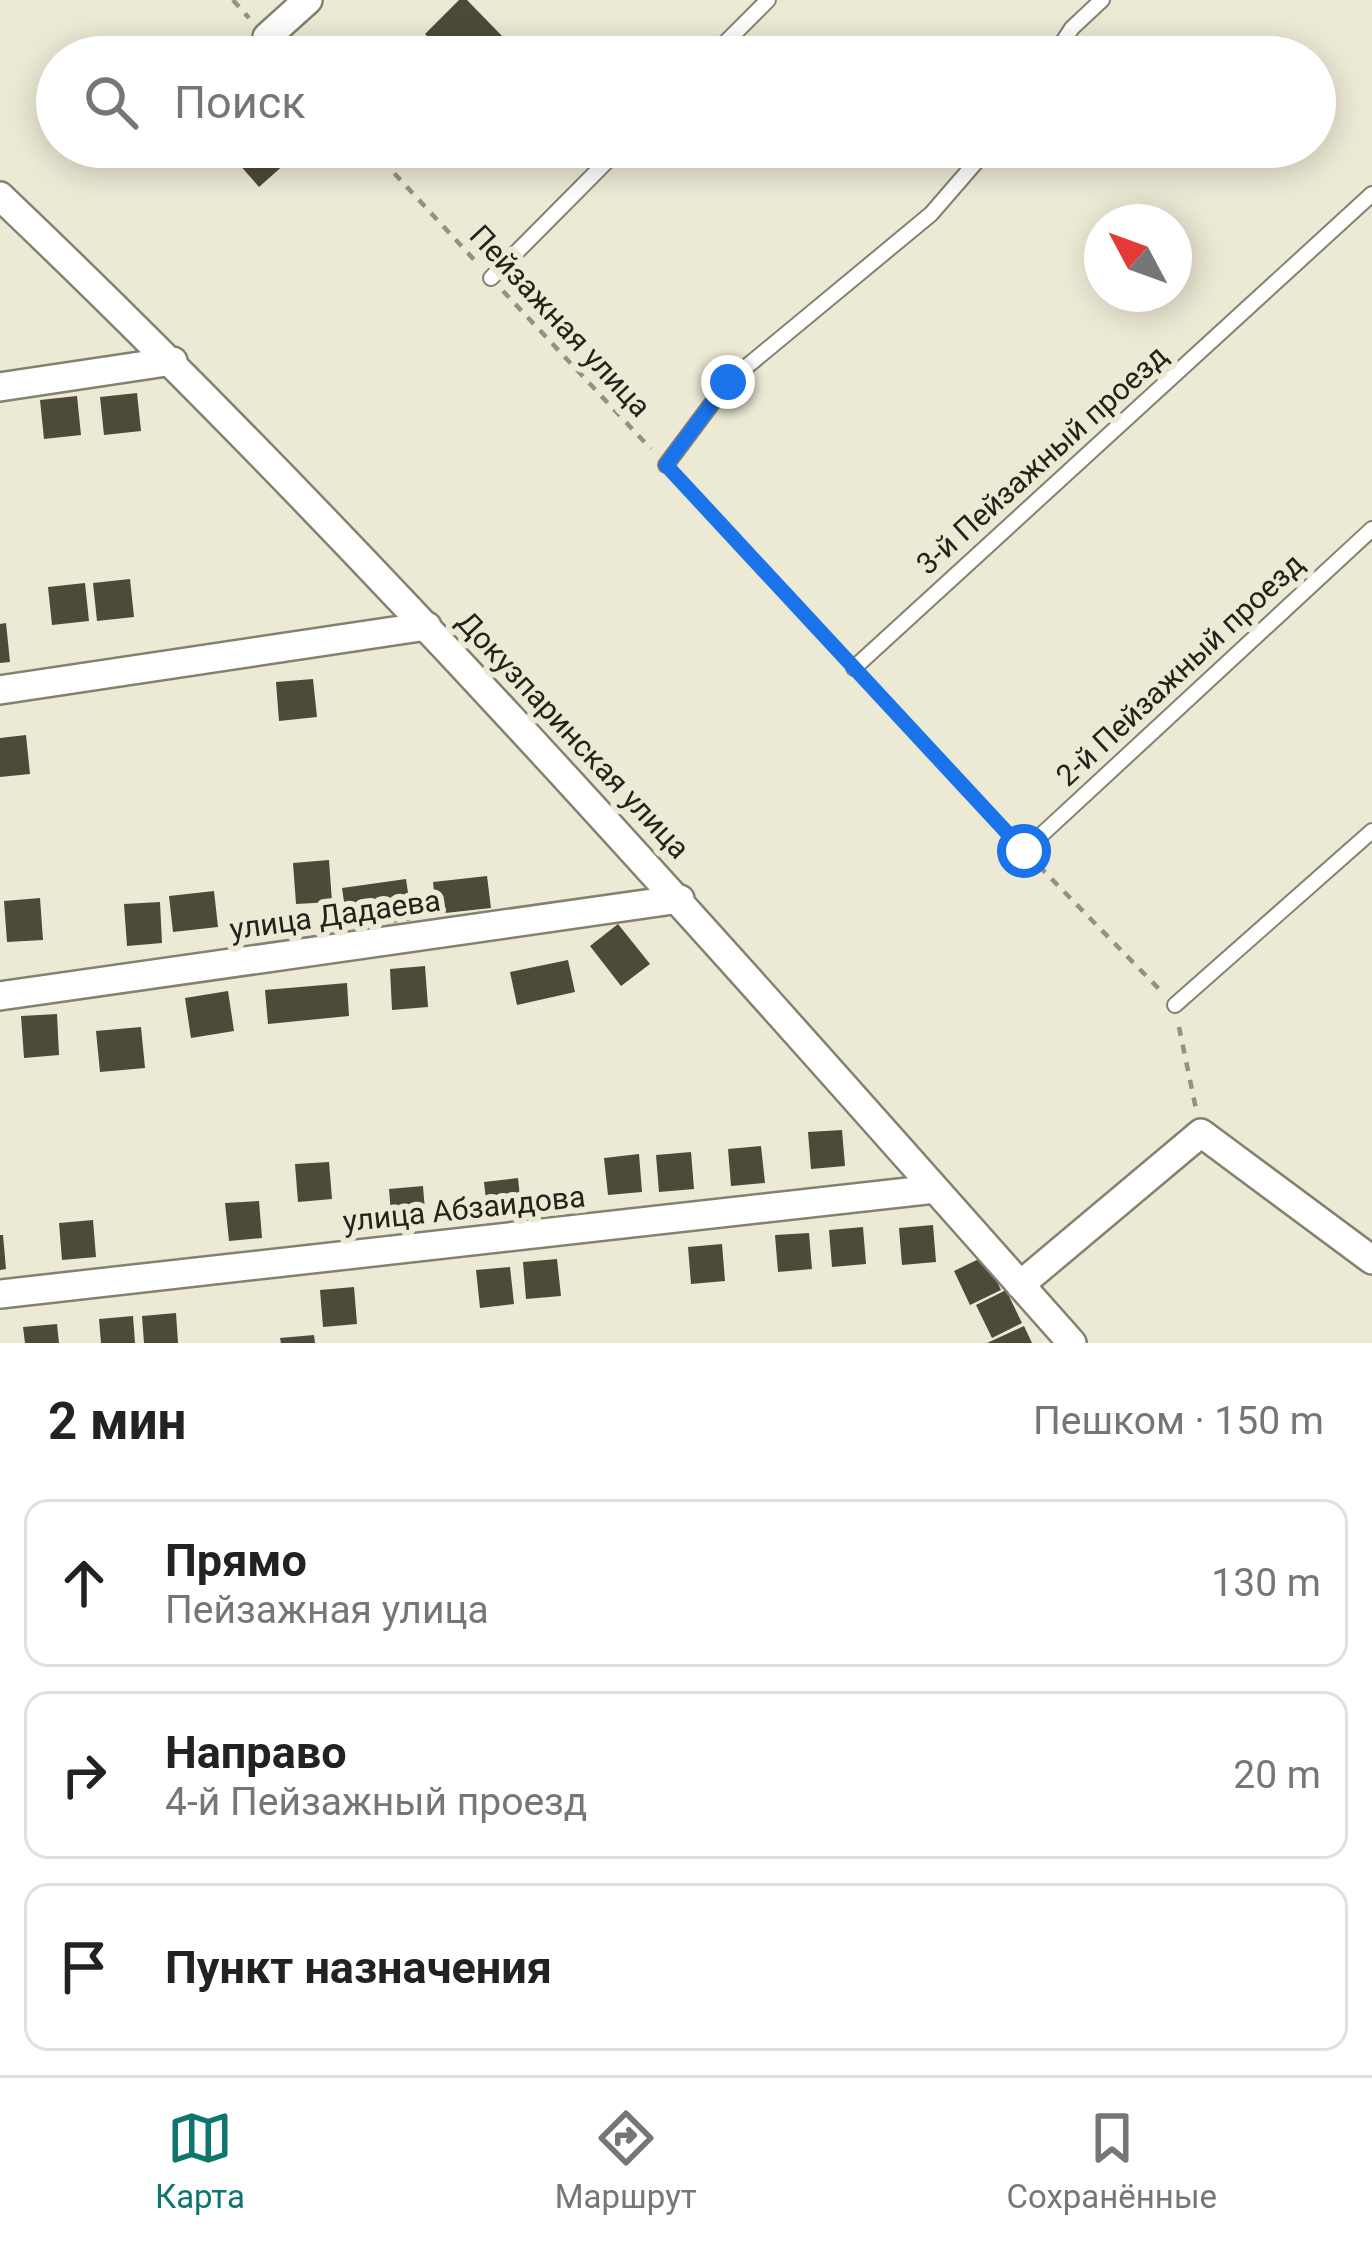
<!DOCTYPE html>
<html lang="ru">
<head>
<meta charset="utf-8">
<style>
  :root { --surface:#fff; --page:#f6f6f6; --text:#222; --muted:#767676; --line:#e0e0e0; --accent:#0f766e }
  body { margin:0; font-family:Roboto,sans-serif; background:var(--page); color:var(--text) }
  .compass { position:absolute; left:1084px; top:204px; width:108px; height:108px; border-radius:50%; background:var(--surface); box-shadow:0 6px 30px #0003; rotate:311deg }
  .stop { position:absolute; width:36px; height:36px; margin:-27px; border:9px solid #1a73e8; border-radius:50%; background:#fff }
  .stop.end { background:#1a73e8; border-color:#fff; box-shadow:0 3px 12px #0008 }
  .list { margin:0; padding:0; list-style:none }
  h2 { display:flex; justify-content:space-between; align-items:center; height:156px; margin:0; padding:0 48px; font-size:51px }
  h2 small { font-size:39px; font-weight:400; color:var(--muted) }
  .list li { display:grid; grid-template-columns:78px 1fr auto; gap:36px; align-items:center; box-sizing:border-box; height:168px; margin:0 24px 24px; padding:0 24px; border:3px solid var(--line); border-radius:24px }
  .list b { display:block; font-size:45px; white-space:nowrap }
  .list p { margin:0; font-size:39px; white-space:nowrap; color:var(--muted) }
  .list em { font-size:39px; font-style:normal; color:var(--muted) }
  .icon { flex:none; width:66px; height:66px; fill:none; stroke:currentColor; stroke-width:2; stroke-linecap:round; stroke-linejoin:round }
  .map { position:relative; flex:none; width:1372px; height:1343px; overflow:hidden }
  .search { position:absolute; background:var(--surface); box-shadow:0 6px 30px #0003; left:36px; right:36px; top:36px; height:132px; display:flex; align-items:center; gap:30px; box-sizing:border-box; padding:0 42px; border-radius:66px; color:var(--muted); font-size:45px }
  .sheet { height:732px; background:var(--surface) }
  nav { display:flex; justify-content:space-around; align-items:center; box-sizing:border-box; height:168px; border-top:3px solid var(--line); background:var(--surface); font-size:33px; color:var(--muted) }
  nav a { display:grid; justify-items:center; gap:6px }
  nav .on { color:var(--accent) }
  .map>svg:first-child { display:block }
</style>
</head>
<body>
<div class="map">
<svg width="1372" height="1343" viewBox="0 0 1372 1343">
  <rect width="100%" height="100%" fill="#ece9d5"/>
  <path fill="#4d4a3a" d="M 459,0 L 467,0 L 504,38 L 485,57 L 449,57 L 425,34 Z
    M 224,147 L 304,147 L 259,187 Z
    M 137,393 L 141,431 L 104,435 L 100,397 Z
    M 77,396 L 81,435 L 44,439 L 40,400 Z
    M 130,579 L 134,617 L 97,621 L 93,583 Z
    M 85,583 L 89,621 L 52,625 L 48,587 Z
    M 6,623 L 10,662 L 0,663 L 0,624 Z
    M 313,679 L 317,717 L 279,721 L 276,682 Z
    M 26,735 L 30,774 L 0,777 L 0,738 Z
    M 329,860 L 332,902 L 296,904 L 293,863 Z
    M 487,876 L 491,908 L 436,914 L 433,882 Z
    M 406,879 L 412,920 L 348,929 L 342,888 Z
    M 214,891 L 218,927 L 173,932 L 169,896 Z
    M 40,898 L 43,940 L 7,942 L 4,901 Z
    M 160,902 L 162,943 L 127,946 L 124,904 Z
    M 618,924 L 650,964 L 621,986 L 590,946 Z
    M 568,960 L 575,992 L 517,1005 L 510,972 Z
    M 425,966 L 428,1007 L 392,1010 L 390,969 Z
    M 347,983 L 349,1016 L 268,1024 L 265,990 Z
    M 228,991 L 234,1031 L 191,1038 L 185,998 Z
    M 57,1014 L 59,1055 L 24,1058 L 21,1016 Z
    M 141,1027 L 145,1068 L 100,1072 L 96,1031 Z
    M 842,1130 L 845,1166 L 811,1169 L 808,1132 Z
    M 761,1146 L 765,1183 L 731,1186 L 728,1149 Z
    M 691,1152 L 694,1189 L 659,1192 L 656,1155 Z
    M 639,1154 L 642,1192 L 608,1195 L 604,1158 Z
    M 329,1162 L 332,1199 L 298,1202 L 295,1164 Z
    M 518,1178 L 522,1216 L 488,1219 L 484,1182 Z
    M 423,1186 L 426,1223 L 392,1226 L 389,1189 Z
    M 259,1201 L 262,1238 L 229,1241 L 225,1203 Z
    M 93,1220 L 96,1257 L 62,1260 L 59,1223 Z
    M 933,1225 L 936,1262 L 902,1265 L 899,1228 Z
    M 863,1227 L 866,1264 L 832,1267 L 829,1230 Z
    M 809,1233 L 812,1269 L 778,1272 L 775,1235 Z
    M 0,1235 L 3,1235 L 6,1269 L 0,1270 Z
    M 722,1244 L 725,1281 L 691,1284 L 688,1247 Z
    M 985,1256 L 1001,1290 L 970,1305 L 954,1271 Z
    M 557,1259 L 561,1296 L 526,1299 L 523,1262 Z
    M 510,1267 L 514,1304 L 480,1308 L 476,1270 Z
    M 354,1287 L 357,1324 L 323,1327 L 320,1290 Z
    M 1006,1290 L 1022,1323 L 992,1338 L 976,1305 Z
    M 176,1313 L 178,1343 L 144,1343 L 142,1316 Z
    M 133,1316 L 135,1343 L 101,1343 L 99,1319 Z
    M 57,1324 L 59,1343 L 25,1343 L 23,1327 Z
    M 1024,1326 L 1032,1343 L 987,1343 Z
    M 314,1335 L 315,1343 L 281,1343 L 280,1338 Z"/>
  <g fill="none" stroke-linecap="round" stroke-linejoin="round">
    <defs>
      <path id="lane" d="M 711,57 L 768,0
        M 1053,57 L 1072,28 L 1102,0
        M 491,278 L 621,147
        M 666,465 L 728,382 L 931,214 L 989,147
        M 854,668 L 1372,194
        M 1024,851 L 1372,529
        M 1175,1005 L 1372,831"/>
      <path id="street" d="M 267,37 L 308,0
        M 0,196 C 380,558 724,951 1072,1343
        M 0,387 L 173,361
        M 0,690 L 427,626
        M 0,996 L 680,899
        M 1020,1285 L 1201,1133 L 1372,1260
        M 0,1294 L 935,1189"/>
    </defs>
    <use href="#lane" stroke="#858170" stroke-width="18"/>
    <use href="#street" stroke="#858170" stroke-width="32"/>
    <path stroke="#949183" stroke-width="4.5" stroke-dasharray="9 9" stroke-linecap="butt" d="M 233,0 L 249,18
      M 370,147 L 479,265
      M 503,291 L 651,449
      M 679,479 L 839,651
      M 867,682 L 1010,836
      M 1039,866 L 1161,991
      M 1179,1027 L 1196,1109"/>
    <use href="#lane" stroke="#fff" stroke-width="14"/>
    <use href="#street" stroke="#fff" stroke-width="27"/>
  </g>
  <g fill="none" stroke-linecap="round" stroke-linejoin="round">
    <path stroke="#1a73e8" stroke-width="15" d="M 728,382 L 666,465 L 1024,851"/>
  </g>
  <g text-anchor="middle" stroke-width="12" stroke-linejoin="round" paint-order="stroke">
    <g font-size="30" fill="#23221b" stroke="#ece9d5">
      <text transform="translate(560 321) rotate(47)" y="10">Пейзажная улица</text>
      <text transform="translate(1042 460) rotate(-42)" y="10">3-й Пейзажный проезд</text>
      <text transform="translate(1180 670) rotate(-43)" y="10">2-й Пейзажный проезд</text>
      <text transform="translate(573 735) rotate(47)" y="10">Докузпаринская улица</text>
      <text transform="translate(335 915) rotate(-8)" y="10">улица Дадаева</text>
      <text transform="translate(464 1209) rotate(-6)" y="10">улица Абзаидова</text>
    </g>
  </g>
</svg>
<svg class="compass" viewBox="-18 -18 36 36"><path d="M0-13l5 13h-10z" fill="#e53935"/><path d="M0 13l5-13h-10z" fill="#767676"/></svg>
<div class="stop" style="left:1024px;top:851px"></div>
<div class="stop end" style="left:728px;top:382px"></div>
<div class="search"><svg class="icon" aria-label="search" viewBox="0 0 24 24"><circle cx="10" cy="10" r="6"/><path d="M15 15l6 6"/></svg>Поиск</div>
</div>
<section class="sheet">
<h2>2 мин<small>Пешком · 150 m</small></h2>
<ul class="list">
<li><svg class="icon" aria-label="ahead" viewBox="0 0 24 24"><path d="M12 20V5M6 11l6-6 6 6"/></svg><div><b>Прямо</b><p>Пейзажная улица</p></div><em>130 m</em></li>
<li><svg class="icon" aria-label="right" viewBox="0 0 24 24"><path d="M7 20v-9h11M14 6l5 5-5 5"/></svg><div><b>Направо</b><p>4-й Пейзажный проезд</p></div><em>20 m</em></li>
<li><svg class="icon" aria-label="arrive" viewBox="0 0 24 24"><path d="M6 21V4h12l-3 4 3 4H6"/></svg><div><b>Пункт назначения</b></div></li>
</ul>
</section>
<nav>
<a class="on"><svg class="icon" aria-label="map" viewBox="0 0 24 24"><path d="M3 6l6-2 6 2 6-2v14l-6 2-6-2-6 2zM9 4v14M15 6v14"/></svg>Карта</a>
<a><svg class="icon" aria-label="directions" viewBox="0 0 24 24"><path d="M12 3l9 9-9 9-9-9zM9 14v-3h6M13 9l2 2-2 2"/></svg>Маршрут</a>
<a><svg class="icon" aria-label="saved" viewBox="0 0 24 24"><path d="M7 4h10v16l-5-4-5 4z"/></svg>Сохранённые</a>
</nav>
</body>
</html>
